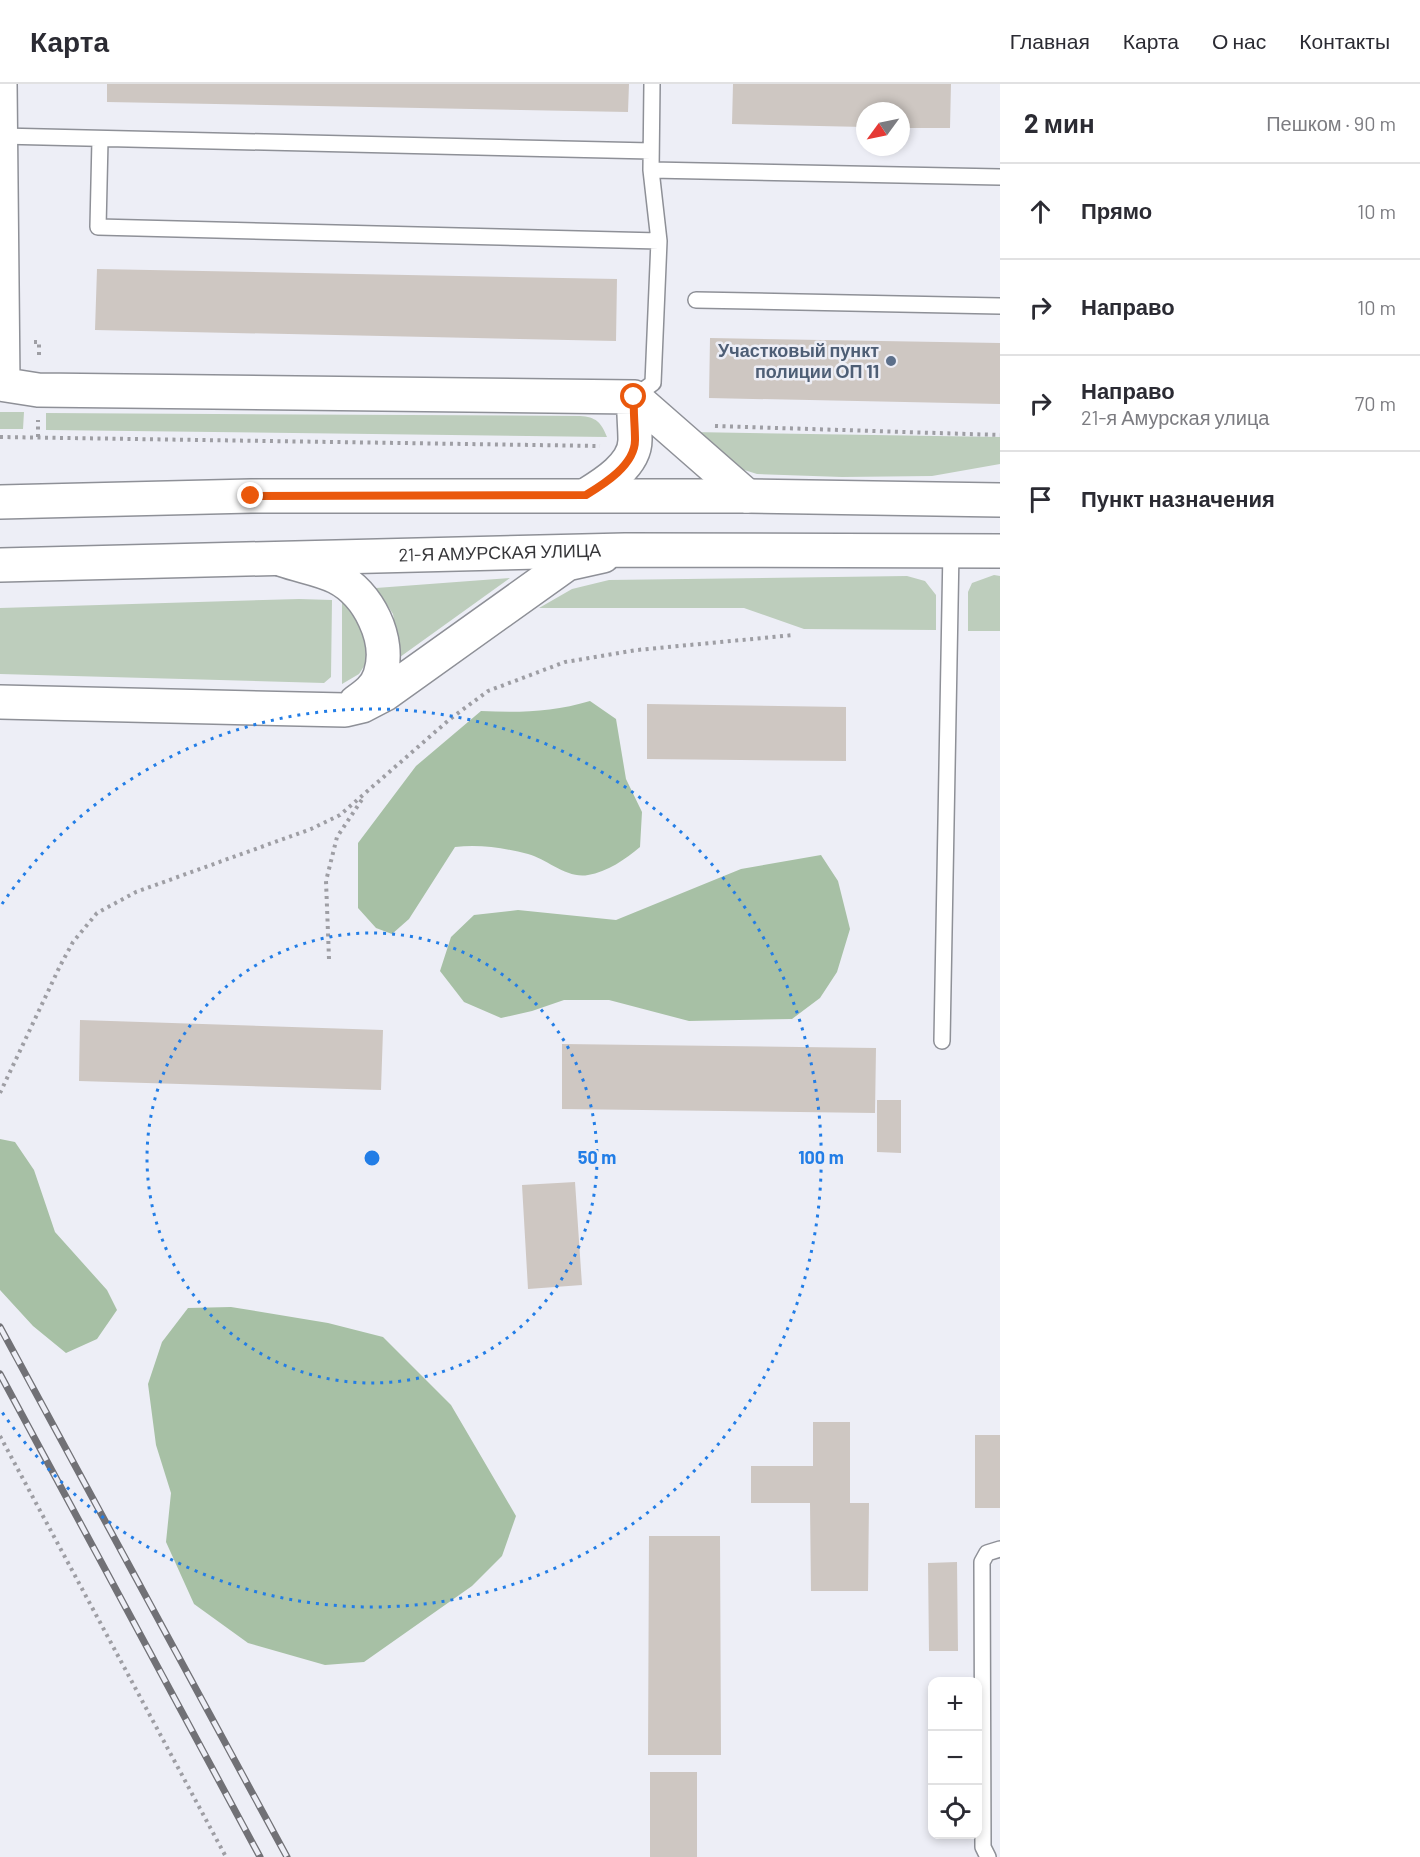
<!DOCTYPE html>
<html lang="ru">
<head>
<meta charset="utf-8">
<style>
  :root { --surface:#fff; --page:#f7f7f7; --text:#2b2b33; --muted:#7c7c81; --line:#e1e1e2 }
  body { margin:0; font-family:Barlow,sans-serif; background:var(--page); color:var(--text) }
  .controls { position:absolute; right:18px; bottom:18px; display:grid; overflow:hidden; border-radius:12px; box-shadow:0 3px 9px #0003 }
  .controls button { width:54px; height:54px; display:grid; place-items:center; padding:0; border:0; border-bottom:2px solid var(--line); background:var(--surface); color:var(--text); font:30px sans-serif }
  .compass { position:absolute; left:856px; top:18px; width:54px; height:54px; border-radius:50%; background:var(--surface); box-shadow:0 3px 9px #0003; rotate:237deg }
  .stop { position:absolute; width:18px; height:18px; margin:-14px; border:4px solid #ea580c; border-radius:50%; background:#fff }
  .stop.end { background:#ea580c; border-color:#fff; box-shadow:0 2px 6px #0008 }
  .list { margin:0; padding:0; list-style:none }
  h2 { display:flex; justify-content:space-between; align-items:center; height:78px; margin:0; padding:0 24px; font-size:26px }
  h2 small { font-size:20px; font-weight:400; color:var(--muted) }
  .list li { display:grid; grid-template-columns:39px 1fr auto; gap:18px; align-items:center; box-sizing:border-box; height:96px; padding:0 24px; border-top:2px solid var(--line) }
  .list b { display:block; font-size:22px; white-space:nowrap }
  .list p { margin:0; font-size:20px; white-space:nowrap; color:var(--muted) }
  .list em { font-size:20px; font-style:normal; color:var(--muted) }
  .icon { flex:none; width:33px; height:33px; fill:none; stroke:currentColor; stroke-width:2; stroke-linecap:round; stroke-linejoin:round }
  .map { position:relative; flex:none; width:1000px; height:1773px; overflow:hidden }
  header { display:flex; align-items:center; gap:36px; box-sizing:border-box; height:84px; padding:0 30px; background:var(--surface); border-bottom:2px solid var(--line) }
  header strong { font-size:28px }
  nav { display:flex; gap:33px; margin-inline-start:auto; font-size:21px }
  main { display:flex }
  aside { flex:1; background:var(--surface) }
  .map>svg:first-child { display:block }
</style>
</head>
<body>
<header>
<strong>Карта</strong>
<nav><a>Главная</a><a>Карта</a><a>О нас</a><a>Контакты</a></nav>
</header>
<main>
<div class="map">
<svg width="1000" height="1773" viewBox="0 0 1000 1773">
  <rect width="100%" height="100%" fill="#edeef6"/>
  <path fill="#bdcdbc" d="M 0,328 L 24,328 L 23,345 L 0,345 Z
    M 46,329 L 580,332 C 596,333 601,338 607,353 L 46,346 Z
    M 691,348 L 1000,353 L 1000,380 L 932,392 L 842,393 L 757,390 L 738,384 Z
    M 994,491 L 1000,492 L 1000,547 L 968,547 L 968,508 L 972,499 Z
    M 907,492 L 925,497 L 936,511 L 936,546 L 804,545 L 744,524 L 539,524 L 572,505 L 609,496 Z
    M 510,494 L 400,573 L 393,530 L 376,504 Z
    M 299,515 L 332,516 L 331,593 L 324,599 L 0,590 L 0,524 Z
    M 342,516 L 361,530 L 370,573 L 359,590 L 342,600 Z"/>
  <path fill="#a7c0a5" d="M 590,617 L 616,635 L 626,695 L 642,728 L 640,763 C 626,775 607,788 588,791 C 567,795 547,775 528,770 C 504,764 480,760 455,763 L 409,835 L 392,850 L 376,844 L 358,824 L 358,759 L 416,682 L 481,627 C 519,629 553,628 590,617 Z
    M 821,771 L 838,797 L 850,845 L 837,888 L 820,914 L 792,935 L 689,937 L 609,916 L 564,916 L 532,927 L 501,934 L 464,918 L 440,887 L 451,853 L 474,831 L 518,826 L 616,836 L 741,785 Z
    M 0,1055 L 15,1058 L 34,1086 L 55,1148 L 107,1206 L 117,1226 L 97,1255 L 66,1269 L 33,1242 L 0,1206 Z
    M 231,1223 L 328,1239 L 383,1253 L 451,1321 L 516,1432 L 502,1472 L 472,1502 L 364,1578 L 325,1581 L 248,1559 L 194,1520 L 166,1458 L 171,1409 L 156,1361 L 148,1300 L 162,1258 L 188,1224 Z"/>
  <path fill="#cec7c2" d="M 107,0 L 629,0 L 628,28 L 107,18 Z
    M 733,0 L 951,0 L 950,44 L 901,44 L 901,27 L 865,27 L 865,43 L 732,40 Z
    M 97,185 L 617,195 L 616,257 L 95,246 Z
    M 710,254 L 1000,259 L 1000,320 L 709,314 Z
    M 647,620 L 846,623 L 846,677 L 647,675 Z
    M 80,936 L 383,946 L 381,1006 L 79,997 Z
    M 562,960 L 876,964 L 875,1029 L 562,1025 Z
    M 877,1016 L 901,1016 L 901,1069 L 877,1068 Z
    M 575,1098 L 582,1201 L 528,1205 L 522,1101 Z
    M 813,1338 L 850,1338 L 850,1419 L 869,1419 L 868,1507 L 811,1507 L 810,1419 L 751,1419 L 751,1382 L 813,1382 Z
    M 975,1351 L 1000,1351 L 1000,1424 L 975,1424 Z
    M 649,1452 L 720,1452 L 721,1671 L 648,1671 Z
    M 957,1478 L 958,1567 L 929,1567 L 928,1479 Z
    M 650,1688 L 697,1688 L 697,1773 L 650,1773 Z"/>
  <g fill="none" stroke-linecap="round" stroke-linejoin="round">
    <defs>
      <path id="service" d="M 1,52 L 651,67
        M 100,56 L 98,143 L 659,157
        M 651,86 L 1000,93
        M 696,216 L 1000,222
        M 634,313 L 653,299 L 659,157 L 651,86 L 652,0
        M 942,957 L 951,466
        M 988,1773 L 983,1763 L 982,1478 L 987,1469 L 1000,1465"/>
      <path id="tertiary" d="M 0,0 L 3,300
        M 0,300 L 38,306 L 634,313 L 747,412
        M 586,411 C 604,400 635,381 635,356 C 635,341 633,327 634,313
        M 283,476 C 300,482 320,485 336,493 C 368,509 392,556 380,591 C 376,604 366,611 356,618
        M 0,618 L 345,626 L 362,622 L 385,610 L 567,480 L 603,472"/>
      <g id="secondary">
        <path d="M 0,418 L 251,412 L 747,412 L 1000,416"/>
        <path id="s1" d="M 0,481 L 625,466 L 1000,467"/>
      </g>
    </defs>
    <use href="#service" stroke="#8e9097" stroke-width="18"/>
    <use href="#tertiary" stroke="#8e9097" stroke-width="36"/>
    <use href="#secondary" stroke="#8e9097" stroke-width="36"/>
    <path stroke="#9e9ea4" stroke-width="4" stroke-dasharray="3 4.5" stroke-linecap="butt" d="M 34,258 L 39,258 L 39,275
      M 715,342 L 1000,351
      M 0,353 L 600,362
      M 38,353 L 38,336
      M 329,875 L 326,797 L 337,753 L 363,714
      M 0,1009 L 60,882 L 73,858 L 97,829 L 136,808 L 311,745 L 340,731 L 450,635 L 488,607 L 565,578 L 637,566 L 794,551
      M 0,1352 L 226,1773"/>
    <use href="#service" stroke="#fff" stroke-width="15"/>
    <use href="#tertiary" stroke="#fff" stroke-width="33"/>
    <use href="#secondary" stroke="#fff" stroke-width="33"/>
    <defs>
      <path id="rail" d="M 0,1243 L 287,1773
        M 0,1290 L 260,1773"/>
    </defs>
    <use href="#rail" stroke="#717176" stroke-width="7"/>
    <use href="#rail" stroke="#edeef6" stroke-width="4.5" stroke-dasharray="14" stroke-linecap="butt"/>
  </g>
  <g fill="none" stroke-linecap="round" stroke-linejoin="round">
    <path stroke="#ea580c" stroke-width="8" d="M 251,412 L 586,411 C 604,400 635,381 635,356 C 635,341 633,327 634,313"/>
  </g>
  <g fill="none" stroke="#227de6" stroke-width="3" stroke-dasharray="3 6">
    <circle cx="372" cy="1074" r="225"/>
    <path d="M2 820A449 449 0 1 1 2 1328"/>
  </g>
  <circle fill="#5c6f8a" stroke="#edeef6" stroke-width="2" cx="891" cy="277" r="6"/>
  <g text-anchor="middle" stroke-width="5" stroke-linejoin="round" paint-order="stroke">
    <g font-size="18" font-weight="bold" fill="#4e5e75" stroke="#edeef6" text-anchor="end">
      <text x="879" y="273">Участковый пункт<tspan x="879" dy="21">полиции ОП 11</tspan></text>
    </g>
    <g font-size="18" fill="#363639" stroke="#edeef6">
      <text dy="6" stroke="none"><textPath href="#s1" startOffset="500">21-Я АМУРСКАЯ УЛИЦА</textPath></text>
    </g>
  </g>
  <circle cx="372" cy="1074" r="9" fill="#227de6" stroke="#edeef6" stroke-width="3"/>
  <g font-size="18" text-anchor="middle" font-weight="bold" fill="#227de6" stroke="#edeef6" stroke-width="5" stroke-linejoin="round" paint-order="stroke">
    <text x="597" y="1080">50 m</text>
    <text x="821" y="1080">100 m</text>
  </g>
</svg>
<div class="controls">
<button>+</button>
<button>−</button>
<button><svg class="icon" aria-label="locate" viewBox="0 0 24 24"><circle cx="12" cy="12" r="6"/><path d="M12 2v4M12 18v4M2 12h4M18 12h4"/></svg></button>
</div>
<svg class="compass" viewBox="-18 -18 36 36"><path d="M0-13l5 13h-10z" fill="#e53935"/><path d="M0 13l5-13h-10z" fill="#7c7c81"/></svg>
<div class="stop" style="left:634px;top:313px"></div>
<div class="stop end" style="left:251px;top:412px"></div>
</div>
<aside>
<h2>2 мин<small>Пешком · 90 m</small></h2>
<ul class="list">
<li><svg class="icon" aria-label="ahead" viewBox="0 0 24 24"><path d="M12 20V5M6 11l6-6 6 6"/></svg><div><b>Прямо</b></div><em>10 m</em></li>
<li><svg class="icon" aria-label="right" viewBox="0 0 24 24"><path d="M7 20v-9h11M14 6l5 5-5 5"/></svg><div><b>Направо</b></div><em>10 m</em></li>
<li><svg class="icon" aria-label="right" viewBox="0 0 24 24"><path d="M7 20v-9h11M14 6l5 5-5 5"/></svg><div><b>Направо</b><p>21-я Амурская улица</p></div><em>70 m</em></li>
<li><svg class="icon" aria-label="arrive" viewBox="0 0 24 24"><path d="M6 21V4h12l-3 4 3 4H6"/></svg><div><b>Пункт назначения</b></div></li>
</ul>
</aside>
</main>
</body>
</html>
